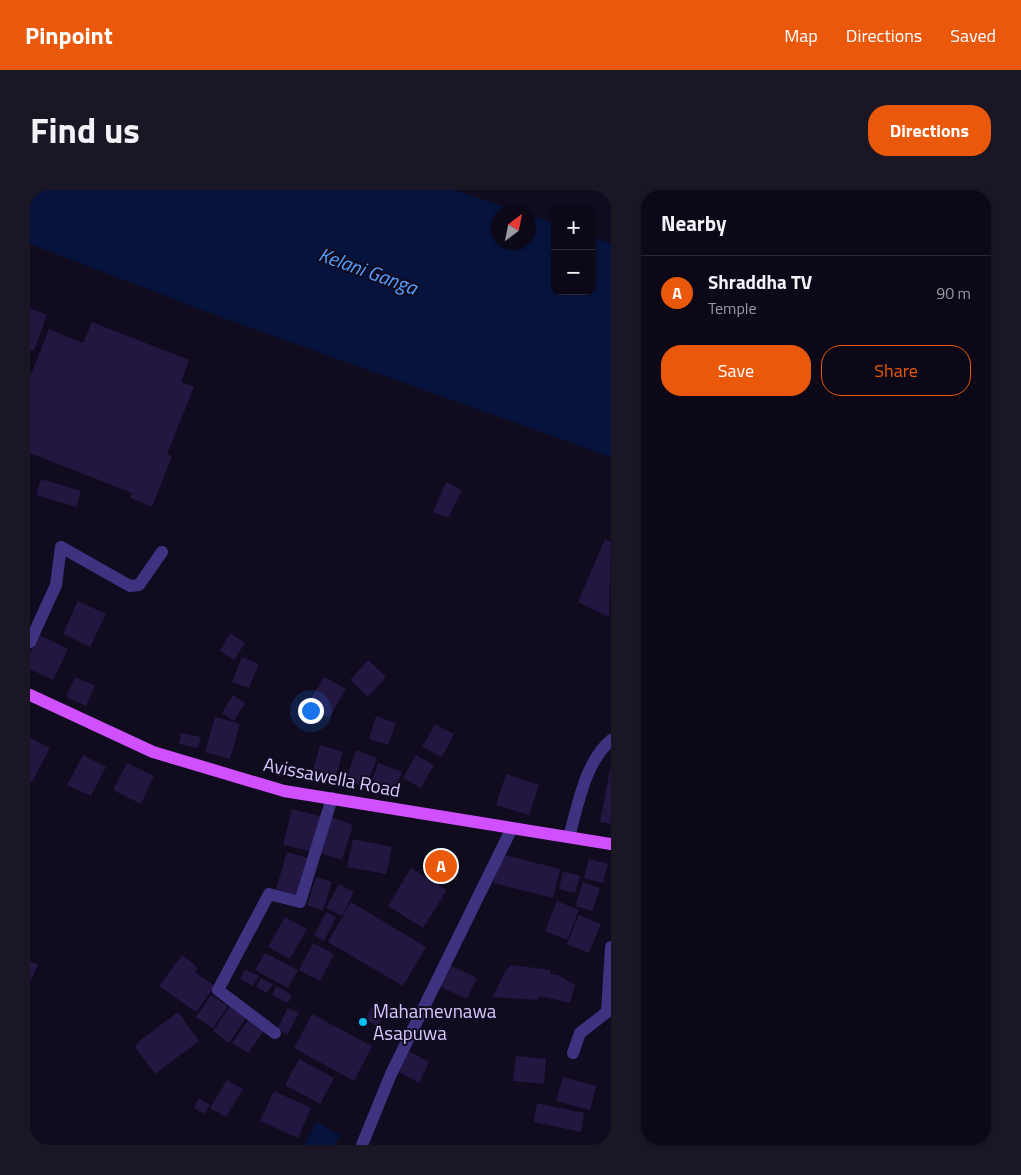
<!DOCTYPE html>
<html lang="en">
<head>
<meta charset="utf-8">
<style>
  :root { --surface:#0c0817; --page:#1a1624; --text:#f1f3f6; --muted:#9a9aa1; --line:#2c2936; --accent:#ea580c }
  body { margin:0; font-family:"Titillium Web",sans-serif; background:var(--page); color:var(--text) }
  .controls { position:absolute; right:15px; top:15px; display:grid; overflow:hidden; border-radius:10px; box-shadow:0 1px 4px #0004 }
  .controls button { width:45px; height:45px; display:grid; place-items:center; padding:0; border:0; border-bottom:1px solid var(--line); background:var(--surface); color:var(--text); font:25px sans-serif }
  .compass { position:absolute; left:461px; top:15px; width:45px; height:45px; border-radius:50%; background:var(--surface); box-shadow:0 1px 4px #0004; rotate:32deg }
  .you { position:absolute; left:280px; top:520px; width:18px; height:18px; margin:-12px; border:4px solid #fff; border-radius:50%; background:#1a73e8; box-shadow:0 0 0 8px #1a73e833 }
  .badge { display:grid; place-items:center; width:32px; height:32px; border-radius:50%; background:var(--accent); color:#fff; font-size:16px; font-weight:700 }
  .pin { position:absolute; translate:-50% -50%; border:2px solid #fff; box-shadow:0 1px 5px #0006 }
  .list { margin:0; padding:0; list-style:none }
  h2 { display:flex; justify-content:space-between; align-items:center; height:65px; margin:0; padding:0 20px; font-size:21px }
  h2 small { font-size:16px; font-weight:400; color:var(--muted) }
  .list li { display:grid; grid-template-columns:32px 1fr auto; gap:15px; align-items:center; box-sizing:border-box; height:75px; padding:0 20px; border-top:1px solid var(--line) }
  .list b { display:block; font-size:19px; white-space:nowrap }
  .list p { margin:0; font-size:16px; white-space:nowrap; color:var(--muted) }
  .list em { font-size:16px; font-style:normal; color:var(--muted) }
  .actions { display:flex; gap:10px; padding:15px 20px }
  .actions a { flex:1; padding:11px 0; border:1px solid var(--accent); border-radius:20px; text-align:center; font-size:18px; color:var(--accent) }
  .actions .main { background:var(--accent); color:#fff }
  .map { position:relative; flex:none; width:581px; height:955px; overflow:hidden; border-radius:20px }
  header { display:flex; align-items:center; gap:30px; box-sizing:border-box; height:70px; padding:0 25px; background:var(--accent); color:#fff }
  header strong { font-size:24px }
  nav { display:flex; gap:28px; margin-inline-start:auto; font-size:18px }
  .intro { display:flex; align-items:center; justify-content:space-between; box-sizing:border-box; height:120px; padding:0 30px }
  h1 { margin:0; font-size:35px }
  .button { padding:12px 22px; border-radius:20px; background:var(--accent); color:#fff; font-size:18px; font-weight:700 }
  main { display:flex; gap:30px; padding:0 30px }
  aside { flex:1; background:var(--surface); border-radius:20px; box-shadow:0 1px 4px #0004 }
  .map>svg:first-child { display:block }
</style>
</head>
<body>
<header>
<strong>Pinpoint</strong>
<nav><a>Map</a><a>Directions</a><a>Saved</a></nav>
</header>
<div class="intro"><h1>Find us</h1><a class="button">Directions</a></div>
<main>
<div class="map">
<svg width="581" height="955" viewBox="0 0 581 955">
  <rect width="100%" height="100%" fill="#100b1f"/>
  <path fill="#06143d" d="M 0,0 L 424,0 L 490,22 L 468,22 L 468,52 L 498,52 L 499,25 L 525,34 L 525,101 L 562,101 L 562,47 L 581,53 L 581,267 L 196,129 L 0,54 Z
    M 287,932 L 310,945 L 305,955 L 274,955 Z"/>
  <path fill="#231641" d="M 0,118 L 17,125 L 4,161 L 0,160 Z
    M 62,132 L 159,170 L 151,192 L 164,197 L 137,264 L 142,266 L 122,317 L 100,308 L 102,303 L 0,263 L 0,187 L 19,139 L 53,153 Z
    M 11,289 L 51,301 L 46,317 L 6,305 Z
    M 416,292 L 432,300 L 418,328 L 403,322 Z
    M 575,349 L 581,352 L 579,427 L 548,412 Z
    M 48,411 L 76,424 L 60,457 L 33,444 Z
    M 200,443 L 215,453 L 204,470 L 190,461 Z
    M 9,445 L 38,459 L 23,490 L 0,479 L 0,463 Z
    M 212,467 L 229,474 L 219,498 L 202,492 Z
    M 338,470 L 356,487 L 338,507 L 320,490 Z
    M 45,487 L 65,496 L 56,516 L 36,507 Z
    M 294,487 L 316,499 L 299,528 L 277,515 Z
    M 203,505 L 215,513 L 204,531 L 192,523 Z
    M 346,526 L 366,533 L 358,555 L 339,549 Z
    M 185,527 L 210,534 L 200,569 L 175,562 Z
    M 405,534 L 424,544 L 412,567 L 392,557 Z
    M 151,543 L 171,547 L 168,558 L 149,554 Z
    M 0,548 L 20,558 L 2,592 L 0,591 Z
    M 290,555 L 313,562 L 303,595 L 281,588 Z
    M 326,560 L 347,568 L 336,597 L 316,590 Z
    M 53,565 L 76,577 L 61,606 L 37,595 Z
    M 386,565 L 404,575 L 391,598 L 373,588 Z
    M 97,573 L 124,586 L 111,614 L 83,600 Z
    M 348,573 L 372,582 L 365,602 L 341,593 Z
    M 580,579 L 581,579 L 581,634 L 570,632 Z
    M 476,584 L 509,595 L 499,625 L 466,615 Z
    M 262,619 L 293,627 L 284,662 L 253,655 Z
    M 302,627 L 323,635 L 312,670 L 289,663 Z
    M 323,649 L 362,657 L 356,684 L 317,677 Z
    M 257,662 L 281,669 L 270,706 L 246,699 Z
    M 471,664 L 530,679 L 523,708 L 463,693 Z
    M 559,669 L 578,674 L 573,693 L 554,688 Z
    M 381,678 L 417,700 L 393,738 L 358,716 Z
    M 533,681 L 550,686 L 545,703 L 529,699 Z
    M 286,687 L 302,692 L 293,721 L 277,715 Z
    M 553,692 L 570,698 L 562,721 L 545,716 Z
    M 309,694 L 324,702 L 312,726 L 296,718 Z
    M 527,711 L 549,720 L 537,750 L 515,741 Z
    M 321,712 L 396,757 L 373,796 L 298,752 Z
    M 296,722 L 306,727 L 294,751 L 284,745 Z
    M 549,725 L 571,734 L 559,763 L 537,754 Z
    M 255,727 L 277,739 L 260,769 L 238,757 Z
    M 283,753 L 304,764 L 290,791 L 269,780 Z
    M 235,763 L 268,780 L 258,798 L 225,780 Z
    M 152,765 L 164,774 L 167,779 L 165,782 L 185,796 L 166,822 L 129,796 Z
    M 0,771 L 8,775 L 0,792 Z
    M 420,775 L 447,788 L 437,809 L 409,796 Z
    M 481,775 L 521,780 L 520,784 L 528,785 L 545,795 L 540,813 L 510,806 L 507,810 L 463,807 L 476,780 Z
    M 215,779 L 229,786 L 223,796 L 210,789 Z
    M 231,788 L 243,794 L 237,803 L 226,797 Z
    M 246,796 L 262,805 L 258,813 L 242,805 Z
    M 181,805 L 198,816 L 183,838 L 166,827 Z
    M 201,815 L 217,827 L 199,853 L 183,841 Z
    M 258,818 L 269,823 L 257,845 L 247,839 Z
    M 341,818 L 354,825 L 348,837 L 335,829 Z
    M 148,822 L 169,851 L 125,884 L 105,857 L 108,852 Z
    M 282,824 L 342,856 L 324,891 L 264,858 Z
    M 218,830 L 234,841 L 218,863 L 202,853 Z
    M 376,860 L 399,872 L 389,893 L 365,880 Z
    M 486,866 L 516,869 L 514,894 L 483,891 Z
    M 269,869 L 304,888 L 290,914 L 255,895 Z
    M 533,887 L 566,896 L 560,920 L 526,911 Z
    M 197,890 L 213,899 L 196,927 L 180,918 Z
    M 244,901 L 281,918 L 268,948 L 230,931 Z
    M 169,908 L 180,915 L 174,924 L 164,918 Z
    M 507,913 L 554,923 L 551,942 L 504,932 Z"/>
  <g fill="none" stroke-linecap="round" stroke-linejoin="round">
    <path stroke="#3e3380" stroke-width="12" d="M 0,452 L 26,395 L 31,357 L 100,396 L 109,395 L 132,362
      M 539,647 C 548,615 555,572 581,550
      M 245,843 L 188,800 L 239,704 L 270,712 L 302,608
      M 543,863 L 550,843 L 577,822 L 581,757"/>
    <path stroke="#3e3380" stroke-width="12" d="M 332,955 L 361,884 L 482,638"/>
    <path stroke="#d050ff" stroke-width="12" d="M 0,505 L 123,562 L 254,601 L 581,654"/>
  </g>
  <circle fill="#00c2f4" stroke="#100b1f" stroke-width="2" cx="333" cy="832" r="5"/>
  <g text-anchor="middle" stroke-width="4" stroke-linejoin="round" paint-order="stroke">
    <g font-size="19" fill="#d5c9ff" stroke="#100b1f">
      <text transform="translate(302 587) rotate(11)" y="7">Avissawella Road</text>
    </g>
    <g font-size="19" fill="#d5c9ff" stroke="#100b1f" text-anchor="start">
      <text x="343" y="828">Mahamevnawa<tspan x="343" dy="22">Asapuwa</tspan></text>
    </g>
    <g font-size="20" font-style="italic" fill="#57a0ff" stroke="#100b1f">
      <text transform="translate(338 81) rotate(20)" y="7">Kelani Ganga</text>
    </g>
  </g>
</svg>
<div class="controls">
<button>+</button>
<button>−</button>
</div>
<svg class="compass" viewBox="-18 -18 36 36"><path d="M0-13l5 13h-10z" fill="#e53935"/><path d="M0 13l5-13h-10z" fill="#9a9aa1"/></svg>
<div class="you"></div>
<div class="pin badge" style="left:411px;top:676px">A</div>
</div>
<aside>
<h2>Nearby<small></small></h2>
<ul class="list">
<li><span class="badge">A</span><div><b>Shraddha TV</b><p>Temple</p></div><em>90 m</em></li>
</ul>
<div class="actions"><a class="main">Save</a><a>Share</a></div>
</aside>
</main>
</body>
</html>
